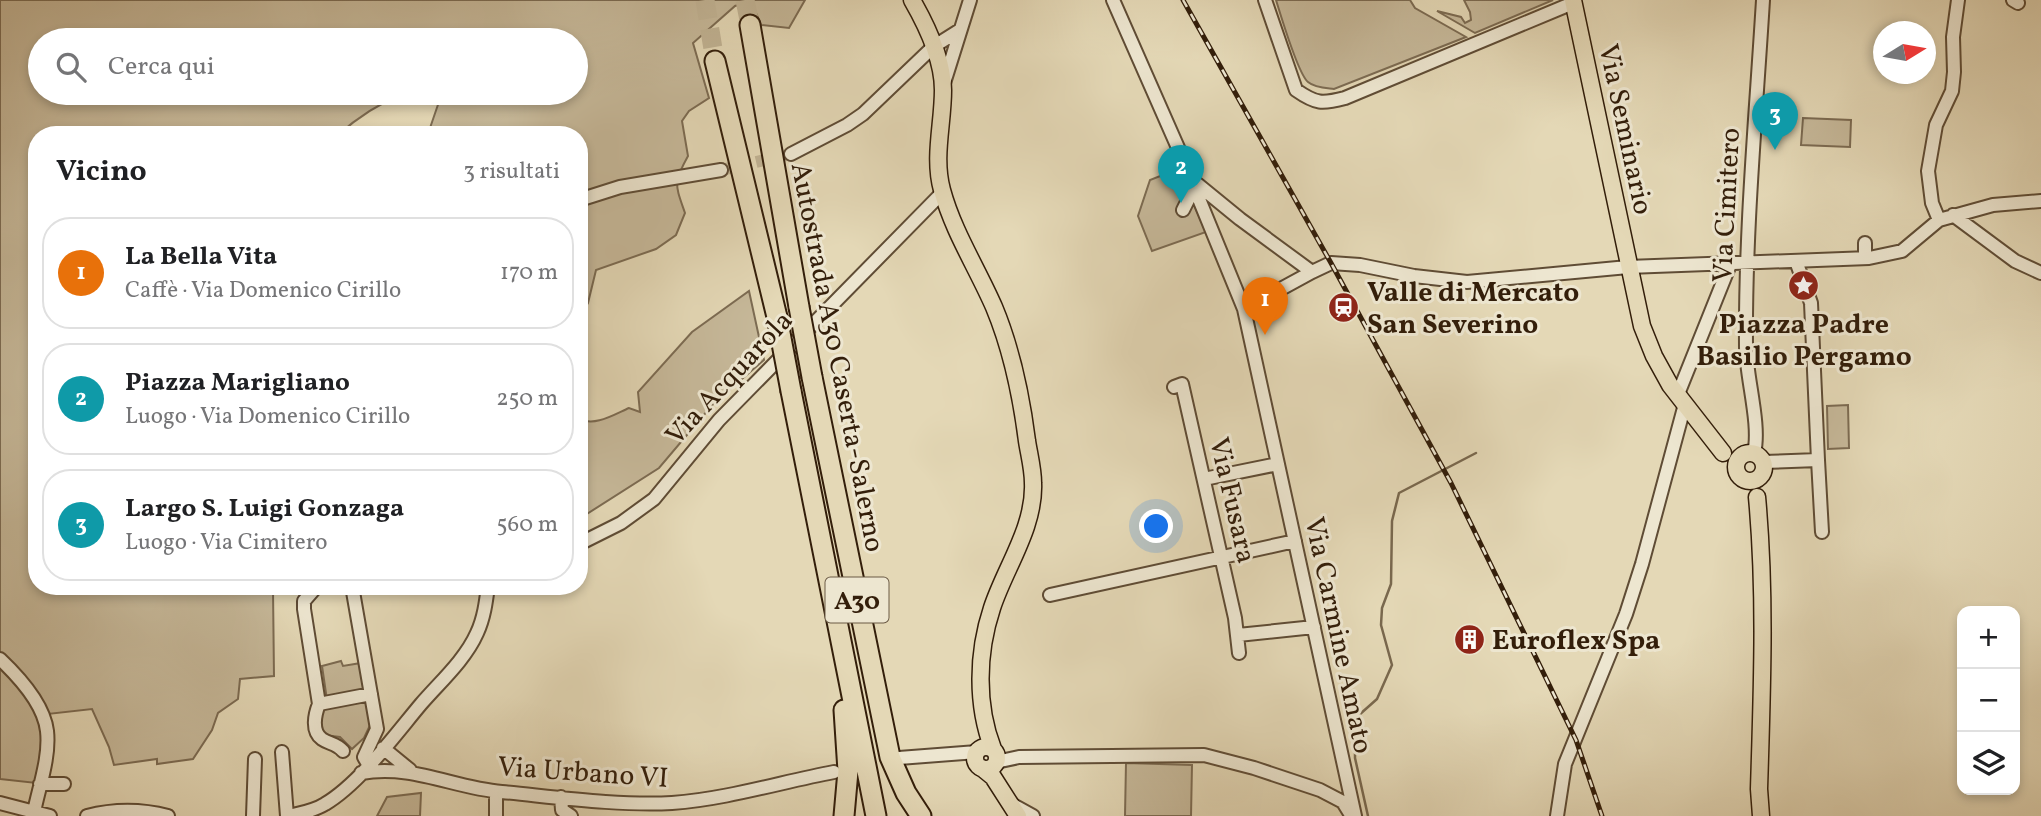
<!DOCTYPE html>
<html lang="it">
<head>
<meta charset="utf-8">
<style>
  :root { --surface:#fff; --page:#f2f2f2; --text:#202124; --muted:#757577; --line:#e0e0e0; --accent:#ea580c }
  body { margin:0; font-family:Vollkorn,serif; background:var(--page); color:var(--text) }
  .controls { position:absolute; right:21px; bottom:21px; display:grid; overflow:hidden; border-radius:14px; box-shadow:0 4px 10px #0003 }
  .controls button { width:63px; height:63px; display:grid; place-items:center; padding:0; border:0; border-bottom:2px solid var(--line); background:var(--surface); color:var(--text); font:35px sans-serif }
  .compass { position:absolute; left:1873px; top:21px; width:63px; height:63px; border-radius:50%; background:var(--surface); box-shadow:0 4px 10px #0003; rotate:79deg }
  .you { position:absolute; left:1157px; top:527px; width:24px; height:24px; margin:-18px; border:5px solid #fff; border-radius:50%; background:#1a73e8; box-shadow:0 0 0 10px #1a73e833 }
  .badge { display:grid; place-items:center; width:46px; height:46px; border-radius:50%; background:var(--accent); color:#fff; font-size:23px; font-weight:700 }
  .pin { position:absolute; translate:-50% -58px; filter:drop-shadow(0 2px 4px #0008) }
  .pin::after { content:''; position:absolute; top:37px; width:24px; height:21px; background:inherit; clip-path:polygon(0 0,100% 0,50% 100%) }
  .list { margin:0; padding:0; list-style:none }
  h2 { display:flex; justify-content:space-between; align-items:center; height:91px; margin:0; padding:0 28px; font-size:30px }
  h2 small { font-size:23px; font-weight:400; color:var(--muted) }
  .list li { display:grid; grid-template-columns:46px 1fr auto; gap:21px; align-items:center; box-sizing:border-box; height:112px; margin:0 14px 14px; padding:0 14px; border:2px solid var(--line); border-radius:28px }
  .list b { display:block; font-size:26px; white-space:nowrap }
  .list p { margin:0; font-size:23px; white-space:nowrap; color:var(--muted) }
  .list em { font-size:23px; font-style:normal; color:var(--muted) }
  .icon { flex:none; width:38px; height:38px; fill:none; stroke:currentColor; stroke-width:2; stroke-linecap:round; stroke-linejoin:round }
  .map { position:relative; flex:none; width:2041px; height:816px; overflow:hidden }
  .search { position:absolute; background:var(--surface); box-shadow:0 4px 10px #0003; left:28px; top:28px; width:560px; height:77px; display:flex; align-items:center; gap:18px; box-sizing:border-box; padding:0 24px; border-radius:38px; color:var(--muted); font-size:26px }
  .panel { position:absolute; background:var(--surface); box-shadow:0 4px 10px #0003; left:28px; top:126px; width:560px; height:469px; border-radius:28px }
  .map>svg:first-child { display:block }
</style>
</head>
<body>
<div class="map">
<svg width="2041" height="816" viewBox="0 0 2041 816">
  <rect width="100%" height="100%" fill="#e4d8b6"/>
  <filter id="stains"><feTurbulence type="fractalNoise" baseFrequency=".00286" numOctaves="4"/><feColorMatrix values="0 0 0 0 .2 0 0 0 0 .09 0 0 0 0 .02 0 0 0 .5 -.17"/></filter>
  <radialGradient id="worn" r=".72"><stop offset=".6" stop-color="#630" stop-opacity="0"/><stop offset="1" stop-color="#630" stop-opacity=".3"/></radialGradient>
  <path fill="#c6b899" stroke="#7c6b52" stroke-width="2" d="M 0,0 L 805,0 L 789,28 L 761,25 L 751,1 L 735,6 L 693,43 L 709,98 L 689,111 L 682,121 L 688,156 C 673,183 675,184 685,213 L 676,235 L 656,249 L 596,270 L 588,303 L 579,317 L 579,135 L 421,135 L 430,128 L 442,93 L 576,93 L 576,40 L 40,40 L 40,93 L 404,93 C 378,104 359,116 338,135 L 37,135 L 37,586 L 294,586 L 273,590 L 274,676 L 240,679 L 238,699 L 218,713 L 212,730 L 193,759 L 157,764 L 157,759 L 114,765 L 109,747 L 92,709 L 38,715 L 43,736 L 36,783 L 0,779 Z
    M 1276,0 L 1410,0 L 1415,8 L 1466,37 L 1334,89 C 1326,88 1315,88 1308,82 C 1298,74 1281,16 1276,0 Z
    M 1464,0 L 1553,0 L 1475,33 L 1437,11 L 1461,17 L 1465,23 L 1471,20 L 1470,12 Z
    M 1803,118 L 1851,120 L 1850,147 L 1801,145 Z
    M 1178,169 L 1206,232 L 1152,251 L 1138,216 L 1150,180 Z
    M 749,291 L 764,360 L 714,403 L 659,468 L 579,519 L 579,418 C 593,428 615,414 629,408 L 640,412 L 638,392 L 692,332 Z
    M 1848,405 L 1849,448 L 1828,449 L 1827,406 Z
    M 341,661 L 343,666 L 361,663 L 372,721 L 364,738 L 352,749 L 340,737 L 323,735 L 319,716 L 321,710 L 328,707 L 322,666 Z
    M 1126,763 L 1192,765 L 1191,816 L 1125,816 Z
    M 421,793 L 420,816 L 377,816 L 387,797 Z"/>
  <g fill="none" stroke-linecap="round" stroke-linejoin="round">
    <path stroke="#79684e" stroke-width="2.5" d="M 1368,816 L 1355,758 L 1355,727 L 1359,715 L 1377,699 L 1392,665 L 1381,625 L 1382,608 L 1391,584 L 1392,521 L 1399,493 L 1476,453"/>
    <path stroke="#c1b394" stroke-width="12" stroke-dasharray="12 6" stroke-linecap="butt" d="M 721,170 L 791,154"/>
    <path stroke="#c1b394" stroke-width="19" stroke-dasharray="19 10" stroke-linecap="butt" d="M 705,0 L 715,61
      M 745,0 L 750,25"/>
    <defs>
      <path id="minor" d="M 1113,0 L 1179,150 L 1244,309 L 1355,816
        M 1265,0 L 1296,90 C 1316,104 1322,104 1345,98 L 1573,3
        M 2013,0 L 2018,3
        M 944,83 L 970,0
        M 791,154 L 847,125 L 863,114 L 933,47 L 960,30
        M 1191,179 L 1240,219 L 1312,272
        M 579,200 L 620,187 L 721,170
        M 1183,210 L 1194,188
        M 1953,215 L 2015,261 L 2041,273
        M 1939,220 L 1932,203 L 1928,171 L 1936,125 L 1952,91 L 1954,72 L 1953,37 L 1958,0
        M 1865,258 L 1865,243
        M 1244,309 L 1312,272 L 1331,263 L 1360,265 L 1414,276 L 1467,282 L 1628,267 L 1869,258 L 1902,251 L 1939,220 L 1993,205 L 2041,201
        M 1174,387 L 1182,384 L 1235,618 L 1239,653
        M 1678,394 L 1731,262
        M 1754,453 C 1761,425 1746,377 1746,347 C 1745,231 1756,115 1763,0
        M 1818,460 L 1822,532
        M 1763,462 L 1818,460 L 1811,303 L 1796,261
        M 1204,479 L 1278,464
        M 579,544 L 621,523 L 654,499 L 719,420 L 942,193
        M 317,586 L 304,601 L 304,609 L 319,704 L 371,694
        M 352,586 L 377,729 L 364,757 L 368,764
        M 1050,595 L 1295,541
        M 1238,635 L 1314,627
        M 0,659 C 19,677 44,704 47,731 C 50,757 39,787 34,812
        M 319,704 C 315,714 311,731 322,739 C 329,744 336,743 343,751
        M 383,748 L 410,770
        M 282,752 L 287,816
        M 899,758 L 977,752
        M 996,762 L 1019,757 L 1204,755 L 1254,768 L 1320,790 L 1343,802 L 1351,815
        M 361,773 C 413,764 453,788 502,792 C 555,797 620,806 672,803 C 727,799 781,782 834,772
        M 40,784 L 64,784
        M 561,797 L 562,810 L 571,816
        M 0,803 L 50,816
        M 1013,805 L 1033,816
        M 87,816 C 114,809 141,809 168,816
        M 253,816 L 255,759
        M 289,816 C 301,813 314,811 325,804 C 359,784 395,735 421,704 C 440,682 465,660 477,633 C 484,618 486,602 488,586
        M 496,816 L 496,792
        M 1557,816 L 1565,764 L 1626,614 L 1642,564 L 1685,404"/>
      <path id="major" d="M 912,0 C 927,26 943,60 943,90 C 943,124 933,157 942,190 C 953,231 977,268 994,307 C 1012,350 1021,394 1027,441 C 1029,454 1033,469 1033,483 C 1035,527 1005,568 992,608 C 977,653 976,705 993,749
        M 1573,0 L 1642,326 L 1654,356 L 1670,385 L 1723,453
        M1736 467a14 14 0 1 1 28 0a14 14 0 1 1-28 0Z
        M 1757,497 C 1766,594 1762,691 1759,789 L 1761,816
        M975 758a11 11 0 1 1 22 0a11 11 0 1 1-22 0Z
        M 982,768 L 993,777 L 1018,816"/>
      <path id="highway" d="M 750,25 L 799,307
        M 715,61 L 777,317
        M 812,377 L 890,757 L 906,793 L 921,816
        M 791,391 L 876,816
        M 844,710 L 848,771 L 844,816"/>
    </defs>
    <use href="#minor" stroke="#5f4c35" stroke-width="16"/>
    <use href="#major" stroke="#331e0a" stroke-width="19"/>
    <use href="#highway" stroke="#331e0a" stroke-width="23"/>
    <use href="#minor" stroke="#ede6d0" stroke-width="12"/>
    <use href="#major" stroke="#e4d8b6" stroke-width="16"/>
    <use href="#highway" stroke="#e4d8b6" stroke-width="19"/>
    <defs>
      <path id="rail" d="M 1183,0 L 1331,263 L 1451,483 L 1576,740 L 1602,816"/>
    </defs>
    <use href="#rail" stroke="#331e0a" stroke-width="5"/>
    <use href="#rail" stroke="#ede6d0" stroke-width="2.5" stroke-dasharray="8" stroke-linecap="butt"/>
    <defs>
      <path id="highway-bridge" d="M 799,307 L 812,377
        M 777,317 L 791,391"/>
    </defs>
    <use href="#highway-bridge" stroke="#331e0a" stroke-width="23" stroke-linecap="butt"/>
    <use href="#highway-bridge" stroke="#e4d8b6" stroke-width="19"/>
  </g>
  <defs>
    <symbol id="sight-disc" viewBox="-11 -11 22 22"><circle r="9.5" fill="#8f2418" stroke="#ede6d0"/><path d="M0-6L1.8-2.2L6-1.7L2.9 1.2L3.7 5.4L0 3.3L-3.7 5.4L-2.9 1.2L-6-1.7L-1.8-2.2Z" fill="#fff"/></symbol>
    <symbol id="station-disc" viewBox="-11 -11 22 22"><circle r="9.5" fill="#8f2418" stroke="#ede6d0"/><path d="M-3-6H3Q5-6 5-4V2Q5 4 3 4L4.5 6H3L1.5 4h-3L-3 6H-4.5L-3 4Q-5 4-5 2V-4Q-5-6-3-6ZM-3.5-4v3h7v-3ZM-3.5 1v1.5H-2V1ZM2 1v1.5H3.5V1Z" fill="#fff"/></symbol>
    <symbol id="building-disc" viewBox="-11 -11 22 22"><circle r="9.5" fill="#8f2418" stroke="#ede6d0"/><path d="M-4-6H4V6H1V3H-1V6H-4ZM-2.5-4.3h1.7v1.8h-1.7ZM.8-4.3h1.7v1.8H.8ZM-2.5-1h1.7V.8h-1.7ZM.8-1h1.7V.8H.8Z" fill="#fff"/></symbol>
  </defs>
  <g fill-rule="evenodd">
    <use href="#sight-disc" x="1786" y="268" width="35" height="35"/>
    <use href="#station-disc" x="1326" y="290" width="35" height="35"/>
    <use href="#building-disc" x="1452" y="622" width="35" height="35"/>
  </g>
  <g text-anchor="middle" stroke-width="6" stroke-linejoin="round" paint-order="stroke">
    <rect fill="#ede6d0" stroke="#6b5a45" stroke-width="2" x="825.5" y="577.5" width="63" height="45" rx="5"/>
    <g font-size="26" font-weight="bold" fill="#331e0a">
      <text x="857" y="609">A30</text>
    </g>
    <g font-size="28" fill="#331e0a" stroke="#ede6d0">
      <text transform="translate(1627 129) rotate(78)" y="10">Via Seminario</text>
      <text transform="translate(1725 205) rotate(-87)" y="10">Via Cimitero</text>
      <text transform="translate(839 357) rotate(79)" y="10">Autostrada A30 Caserta-Salerno</text>
      <text transform="translate(728 377) rotate(-47)" y="10">Via Acquarola</text>
      <text transform="translate(1234 500) rotate(77)" y="10">Via Fusara</text>
      <text transform="translate(1340 635) rotate(78)" y="10">Via Carmine Amato</text>
      <text transform="translate(583 771) rotate(4)" y="10">Via Urbano VI</text>
    </g>
    <g font-size="28" font-weight="bold" fill="#331e0a" stroke="#ede6d0" text-anchor="start">
      <text x="1367" y="301">Valle di Mercato<tspan x="1367" dy="32">San Severino</tspan></text>
      <text x="1804" y="333" text-anchor="middle">Piazza Padre<tspan x="1804" dy="32">Basilio Pergamo</tspan></text>
      <text x="1492" y="649">Euroflex Spa</text>
    </g>
  </g>
  <rect width="100%" height="100%" filter="url(#stains)"/>
  <rect width="100%" height="100%" fill="url(#worn)"/>
</svg>
<div class="controls">
<button>+</button>
<button>−</button>
<button><svg class="icon" aria-label="layers" viewBox="0 0 24 24"><path d="M12 4l9 5-9 5-9-5zM3 14l9 5 9-5"/></svg></button>
</div>
<svg class="compass" viewBox="-18 -18 36 36"><path d="M0-13l5 13h-10z" fill="#e53935"/><path d="M0 13l5-13h-10z" fill="#757577"/></svg>
<div class="you"></div>
<div class="pin badge" style="left:1265px;top:335px;background:#e8710a">1</div>
<div class="pin badge" style="left:1181px;top:203px;background:#0f9aa8">2</div>
<div class="pin badge" style="left:1775px;top:150px;background:#0f9aa8">3</div>
<div class="search"><svg class="icon" aria-label="search" viewBox="0 0 24 24"><circle cx="10" cy="10" r="6"/><path d="M15 15l6 6"/></svg>Cerca qui</div>
<section class="panel">
<h2>Vicino<small>3 risultati</small></h2>
<ul class="list">
<li><span class="badge" style="background:#e8710a">1</span><div><b>La Bella Vita</b><p>Caffè · Via Domenico Cirillo</p></div><em>170 m</em></li>
<li><span class="badge" style="background:#0f9aa8">2</span><div><b>Piazza Marigliano</b><p>Luogo · Via Domenico Cirillo</p></div><em>250 m</em></li>
<li><span class="badge" style="background:#0f9aa8">3</span><div><b>Largo S. Luigi Gonzaga</b><p>Luogo · Via Cimitero</p></div><em>560 m</em></li>
</ul>
</section>
</div>
</body>
</html>
